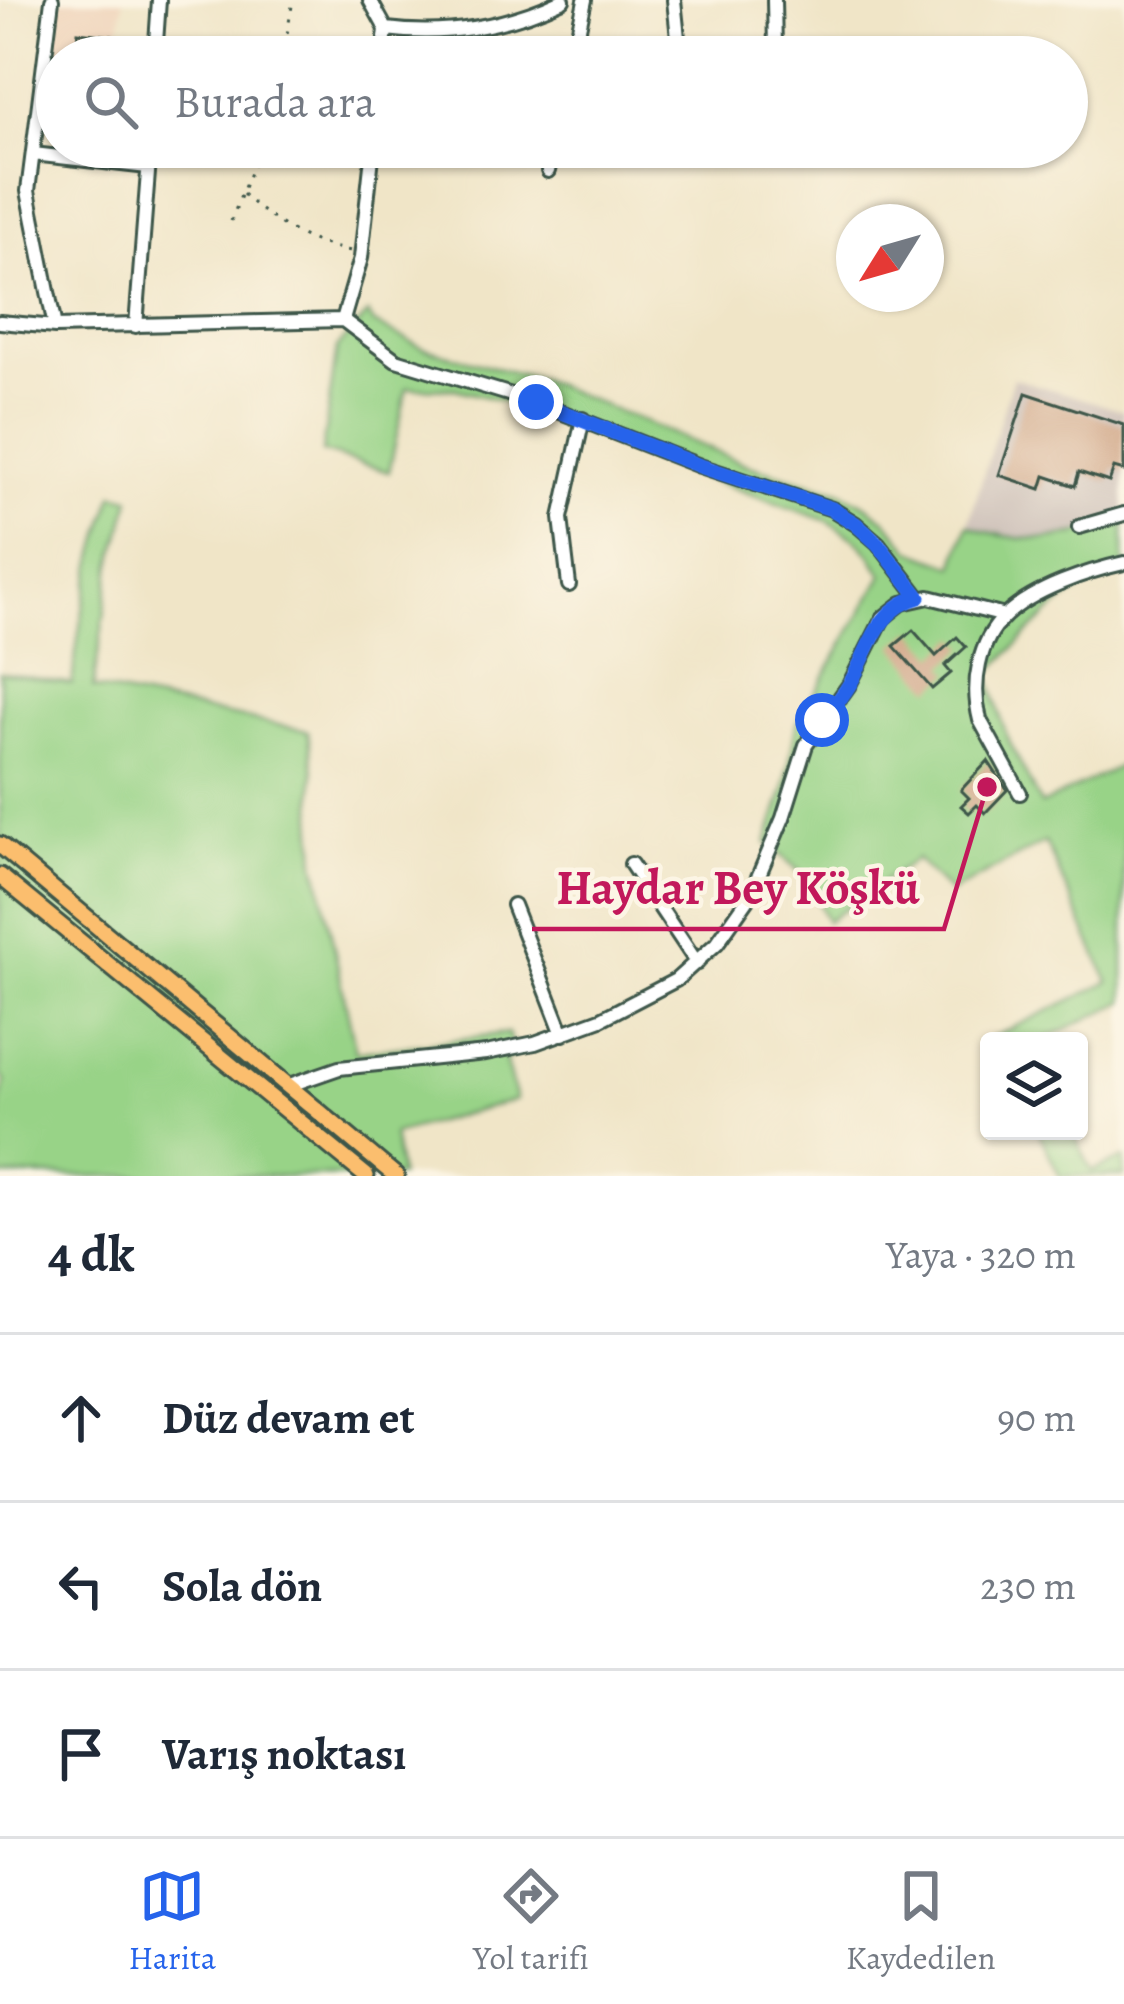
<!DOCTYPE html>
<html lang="tr">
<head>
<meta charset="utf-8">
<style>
  :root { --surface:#fff; --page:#f6f6f7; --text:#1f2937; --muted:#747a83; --line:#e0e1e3; --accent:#2563eb }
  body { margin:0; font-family:Alegreya,serif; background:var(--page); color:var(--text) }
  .controls { position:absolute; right:36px; bottom:36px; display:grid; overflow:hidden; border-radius:12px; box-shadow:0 3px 9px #0004 }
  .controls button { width:108px; height:108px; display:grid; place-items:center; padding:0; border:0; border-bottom:3px solid var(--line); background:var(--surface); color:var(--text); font:60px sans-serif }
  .compass { position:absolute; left:836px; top:204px; width:108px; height:108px; border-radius:50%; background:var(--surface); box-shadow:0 3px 9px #0004; rotate:233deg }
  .stop { position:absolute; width:36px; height:36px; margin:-27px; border:9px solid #2563eb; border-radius:50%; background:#fff }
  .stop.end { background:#2563eb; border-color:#fff; box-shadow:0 3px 12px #0008 }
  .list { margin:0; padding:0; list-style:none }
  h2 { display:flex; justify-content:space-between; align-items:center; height:156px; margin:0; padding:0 48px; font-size:51px }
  h2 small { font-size:39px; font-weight:400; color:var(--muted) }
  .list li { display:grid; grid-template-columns:78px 1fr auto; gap:36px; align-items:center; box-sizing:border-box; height:168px; padding:0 48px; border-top:3px solid var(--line) }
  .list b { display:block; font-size:45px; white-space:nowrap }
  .list em { font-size:39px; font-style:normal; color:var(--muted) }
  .icon { flex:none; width:66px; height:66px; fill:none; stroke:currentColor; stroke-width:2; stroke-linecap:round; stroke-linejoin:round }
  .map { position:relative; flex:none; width:1124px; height:1176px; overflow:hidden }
  .search { position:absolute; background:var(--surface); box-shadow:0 3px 9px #0004; left:36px; right:36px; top:36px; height:132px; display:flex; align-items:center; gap:30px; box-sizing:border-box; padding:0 42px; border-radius:66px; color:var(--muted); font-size:45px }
  .sheet { height:660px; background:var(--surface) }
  nav { display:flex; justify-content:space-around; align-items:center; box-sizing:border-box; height:168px; border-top:3px solid var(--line); background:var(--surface); font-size:33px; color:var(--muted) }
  nav a { display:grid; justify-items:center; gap:6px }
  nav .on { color:var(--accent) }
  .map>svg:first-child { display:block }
</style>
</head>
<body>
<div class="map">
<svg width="1124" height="1176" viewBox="0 0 1124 1176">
  <rect width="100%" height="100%" fill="#fcf5e5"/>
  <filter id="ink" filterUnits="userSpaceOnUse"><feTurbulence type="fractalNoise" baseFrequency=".00833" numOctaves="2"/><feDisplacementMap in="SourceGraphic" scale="24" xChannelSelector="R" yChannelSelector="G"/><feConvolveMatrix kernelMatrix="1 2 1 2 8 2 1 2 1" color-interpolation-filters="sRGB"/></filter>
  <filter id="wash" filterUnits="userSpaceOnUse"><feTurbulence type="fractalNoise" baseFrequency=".004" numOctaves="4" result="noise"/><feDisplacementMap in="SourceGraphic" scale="48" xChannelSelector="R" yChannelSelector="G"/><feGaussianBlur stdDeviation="2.7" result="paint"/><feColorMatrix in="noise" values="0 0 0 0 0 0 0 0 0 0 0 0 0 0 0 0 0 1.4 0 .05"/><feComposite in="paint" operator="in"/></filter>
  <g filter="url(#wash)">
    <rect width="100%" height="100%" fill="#f0e5c7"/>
    <path fill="#f0d5bc" d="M 59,0 L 123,0 L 116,57 L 57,57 L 57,119 L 44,118 Z"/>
    <path fill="#cec1b9" d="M 1013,378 L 1124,411 L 1124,520 L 1064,538 L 1036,541 L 996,535 L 968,525 Z"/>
    <path fill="#98d387" stroke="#5c885e" stroke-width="3" d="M 368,314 L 374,324 L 424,348 L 545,381 L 745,464 L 839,491 L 863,503 L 885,519 L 911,550 L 954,566 L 968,525 C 1028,549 1065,539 1124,520 L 1124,569 C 1068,584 1029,635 988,674 L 1006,735 L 1041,805 L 1124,764 L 1124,1002 L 1040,1041 L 995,1041 L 993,1037 L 1109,982 L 1045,842 L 950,893 L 916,859 L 827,921 L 806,877 L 767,843 L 785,787 L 796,726 L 883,575 L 871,555 L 856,539 L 828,521 L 674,467 L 514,404 L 455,389 L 407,388 L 389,472 L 322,452 L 337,348 Z
      M 114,494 L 131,498 L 112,564 L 93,688 L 308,731 L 314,770 L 313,815 L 316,862 L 356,1052 L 508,1033 L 515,1055 L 505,1059 L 516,1100 L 393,1134 L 400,1176 L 0,1176 L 0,1103 L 5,1081 L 0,1074 L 0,672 L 72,684 C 79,618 92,557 114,494 Z
      M 1038,1131 L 1072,1131 L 1092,1171 L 1124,1158 L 1124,1176 L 1060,1176 Z"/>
    <g id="blocks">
      <path fill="#d1a88a" d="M 78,32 L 112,36 L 110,57 L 76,57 Z
        M 1026,393 L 1124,425 L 1124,471 L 1114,468 L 1109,482 L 1079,472 L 1075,486 L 1045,476 L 1041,489 L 999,475 Z
        M 913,630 L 936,656 L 957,637 L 966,647 L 945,666 L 951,673 L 932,689 L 894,646 Z
        M 988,761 L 1007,790 L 985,813 L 977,805 L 969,813 L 961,806 L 969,798 L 961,790 Z"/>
    </g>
  </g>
  <g filter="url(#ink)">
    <use href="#blocks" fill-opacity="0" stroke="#3e564a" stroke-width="3"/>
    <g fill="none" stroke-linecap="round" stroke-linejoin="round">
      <defs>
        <path id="minor" d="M 52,0 L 28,191 L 55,327
          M 370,0 L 386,29 L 383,57
          M 674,0 L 680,57
          M 774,0 L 775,48
          M 386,29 C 448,37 507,26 563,0
          M 155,57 L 159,0
          M 573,57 L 585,0
          M 33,154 L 148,167
          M 548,171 L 553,147
          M 343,320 L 361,258 L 373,147
          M 0,322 L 55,327 L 343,320 L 396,360 L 535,402 L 700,466 L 832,509 L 856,524 L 878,543 L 919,597
          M 136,326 L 150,147
          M 1079,527 L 1124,514
          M 569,585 L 561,518 L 583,419
          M 1020,793 L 980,720 C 971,685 978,642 1005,616 C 1033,589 1088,571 1124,563
          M 631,864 L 697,963
          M 513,905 L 563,1034
          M 287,1086 L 339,1068 L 486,1053 L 535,1043 L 601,1019 L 676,980 L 717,943 L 750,896 L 783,818 L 806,745 L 849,685 L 883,618 L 902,603 L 929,597 L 1005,616"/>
        <path id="major" d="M 0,845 L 396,1176
          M 0,876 L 366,1176"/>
      </defs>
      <use href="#minor" stroke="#3e564a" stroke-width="18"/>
      <use href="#major" stroke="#3e564a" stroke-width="21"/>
      <path stroke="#3e564a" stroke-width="3" stroke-dasharray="3 9" stroke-linecap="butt" d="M 283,57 L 293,0
        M 243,194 C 274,224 308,243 351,251
        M 231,221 L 260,147"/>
      <use href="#minor" stroke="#fff" stroke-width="12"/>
      <use href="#major" stroke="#fbbe6e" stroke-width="15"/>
    </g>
  </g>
  <g fill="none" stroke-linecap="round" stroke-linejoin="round" filter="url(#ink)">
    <path stroke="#2563eb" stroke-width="15" d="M 536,402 L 700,466 L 832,509 L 856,524 L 878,544 L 919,597 C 877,608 870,648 851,682 C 843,696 833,708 822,720"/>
  </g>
  <path fill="none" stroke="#c2185b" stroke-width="4.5" d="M987 787L944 929H532"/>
  <circle fill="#c2185b" stroke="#fcf5e5" stroke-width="4.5" cx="987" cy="787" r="12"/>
  <g font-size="48" text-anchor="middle" font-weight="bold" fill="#c2185b" stroke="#fcf5e5" stroke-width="9" stroke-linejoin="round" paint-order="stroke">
    <text x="738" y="904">Haydar Bey Köşkü</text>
  </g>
</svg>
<div class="controls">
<button><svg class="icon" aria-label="layers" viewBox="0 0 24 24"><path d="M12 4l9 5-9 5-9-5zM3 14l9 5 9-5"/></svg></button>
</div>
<svg class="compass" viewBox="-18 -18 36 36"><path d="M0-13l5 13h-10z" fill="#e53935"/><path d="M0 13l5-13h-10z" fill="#747a83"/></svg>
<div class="stop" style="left:822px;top:720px"></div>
<div class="stop end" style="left:536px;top:402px"></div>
<div class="search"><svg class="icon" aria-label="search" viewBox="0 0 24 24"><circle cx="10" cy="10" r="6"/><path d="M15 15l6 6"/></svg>Burada ara</div>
</div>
<section class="sheet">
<h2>4 dk<small>Yaya · 320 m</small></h2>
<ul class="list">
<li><svg class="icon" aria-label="ahead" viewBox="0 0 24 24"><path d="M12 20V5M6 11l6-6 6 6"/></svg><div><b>Düz devam et</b></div><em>90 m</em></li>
<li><svg class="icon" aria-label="left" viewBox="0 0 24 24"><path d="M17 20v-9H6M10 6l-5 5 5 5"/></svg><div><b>Sola dön</b></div><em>230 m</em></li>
<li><svg class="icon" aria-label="arrive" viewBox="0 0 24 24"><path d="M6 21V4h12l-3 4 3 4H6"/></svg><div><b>Varış noktası</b></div></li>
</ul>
</section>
<nav>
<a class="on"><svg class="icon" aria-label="map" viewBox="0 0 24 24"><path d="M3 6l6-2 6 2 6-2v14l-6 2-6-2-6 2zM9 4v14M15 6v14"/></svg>Harita</a>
<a><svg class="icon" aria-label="directions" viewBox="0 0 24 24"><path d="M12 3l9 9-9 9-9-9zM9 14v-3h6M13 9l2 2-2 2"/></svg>Yol tarifi</a>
<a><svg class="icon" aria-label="saved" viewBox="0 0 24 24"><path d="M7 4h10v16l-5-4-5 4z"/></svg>Kaydedilen</a>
</nav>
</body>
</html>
